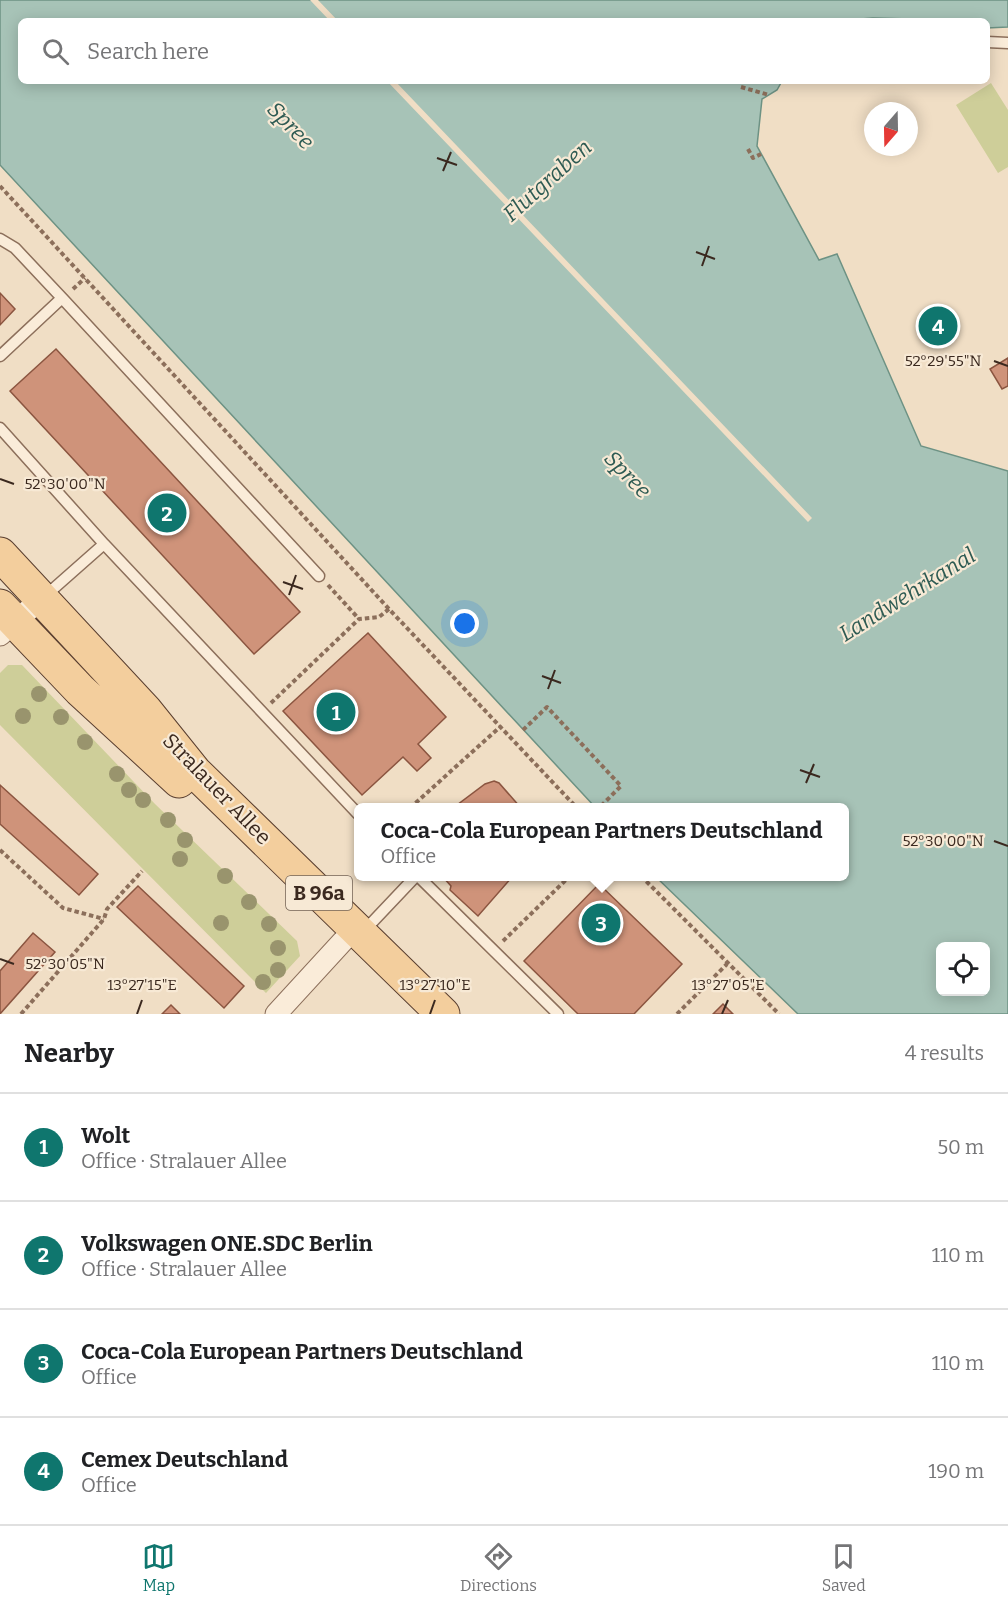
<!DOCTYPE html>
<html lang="en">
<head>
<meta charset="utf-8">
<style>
  :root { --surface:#fff; --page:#f6f6f6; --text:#202124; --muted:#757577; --line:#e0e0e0; --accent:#0f766e }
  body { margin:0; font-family:Bitter,serif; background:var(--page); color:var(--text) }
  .controls { position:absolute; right:18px; bottom:18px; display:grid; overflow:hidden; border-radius:9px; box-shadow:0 3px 15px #0003 }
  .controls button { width:54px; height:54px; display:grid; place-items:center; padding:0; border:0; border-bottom:2px solid var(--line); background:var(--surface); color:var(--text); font:30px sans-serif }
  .compass { position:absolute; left:864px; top:102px; width:54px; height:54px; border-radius:50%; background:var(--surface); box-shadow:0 3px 15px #0003; rotate:200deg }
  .you { position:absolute; left:465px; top:624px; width:21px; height:21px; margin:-15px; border:4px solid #fff; border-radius:50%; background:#1a73e8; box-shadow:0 0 0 9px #1a73e833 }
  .badge { display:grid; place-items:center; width:39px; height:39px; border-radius:50%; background:var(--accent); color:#fff; font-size:20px; font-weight:700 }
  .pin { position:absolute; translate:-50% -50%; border:3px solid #fff; box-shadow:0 2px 6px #0006 }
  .popup { position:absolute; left:354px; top:803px; width:495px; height:78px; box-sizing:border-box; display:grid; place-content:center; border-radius:9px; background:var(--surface); filter:drop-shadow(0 2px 4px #0005); font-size:20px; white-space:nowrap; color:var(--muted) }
  .popup b { font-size:22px; color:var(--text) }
  .popup::after { content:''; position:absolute; left:50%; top:100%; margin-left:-12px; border:12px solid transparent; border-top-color:var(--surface) }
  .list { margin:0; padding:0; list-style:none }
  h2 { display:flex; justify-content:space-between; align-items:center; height:78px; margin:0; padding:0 24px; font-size:26px }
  h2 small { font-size:20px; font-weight:400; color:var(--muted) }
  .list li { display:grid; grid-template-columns:39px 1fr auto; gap:18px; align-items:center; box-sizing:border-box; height:108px; padding:0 24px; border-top:2px solid var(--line) }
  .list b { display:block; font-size:22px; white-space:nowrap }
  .list p { margin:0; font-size:20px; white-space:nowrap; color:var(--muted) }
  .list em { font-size:20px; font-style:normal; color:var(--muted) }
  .icon { flex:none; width:33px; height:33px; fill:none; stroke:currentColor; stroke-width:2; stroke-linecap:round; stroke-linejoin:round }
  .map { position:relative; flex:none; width:1008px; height:1014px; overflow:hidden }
  .search { position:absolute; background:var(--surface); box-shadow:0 3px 15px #0003; left:18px; right:18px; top:18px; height:66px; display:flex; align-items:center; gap:15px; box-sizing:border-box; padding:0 21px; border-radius:9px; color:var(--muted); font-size:22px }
  .sheet { height:510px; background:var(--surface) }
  nav { display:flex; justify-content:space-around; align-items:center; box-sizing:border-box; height:84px; border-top:2px solid var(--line); background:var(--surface); font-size:16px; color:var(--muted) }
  nav a { display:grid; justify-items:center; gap:3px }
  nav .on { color:var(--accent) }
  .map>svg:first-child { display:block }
</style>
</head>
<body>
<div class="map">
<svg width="1008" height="1014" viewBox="0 0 1008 1014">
  <rect width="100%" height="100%" fill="#f0dec5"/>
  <path fill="#cece99" d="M 991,83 L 1008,110 L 1008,167 L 998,173 L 956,105 Z
    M 8,665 L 22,665 L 155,804 L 297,941 L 300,956 L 266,993 L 0,725 L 0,673 Z"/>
  <path fill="#a7c3b7" stroke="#6d9284" stroke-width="1.5" fill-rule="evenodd" d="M 0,0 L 1008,0 L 1008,27 L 987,28 L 987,21 L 873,18 L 835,21 L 21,21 L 21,81 L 782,81 L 777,90 L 762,99 L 757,146 L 819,260 L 837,254 L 921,446 L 1008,471 L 1008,1014 L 798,1014 L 656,877 L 844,876 L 844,808 L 595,807 L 0,165 ZM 940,946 L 986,946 L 986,992 L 940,992 Z"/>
  <path fill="#f0dec5" d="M 310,0 L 318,0 L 338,21 L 330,21 Z
    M 387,81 L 395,81 L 812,518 L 808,522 Z"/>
  <path fill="#cf937a" stroke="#8b5540" stroke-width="1.5" d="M 0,293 L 15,309 L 0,325 Z
    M 56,349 L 300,612 L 254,654 L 10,391 Z
    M 1008,358 L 1008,386 L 1002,389 L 990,369 Z
    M 368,633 L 446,717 L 418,744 L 431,758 L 417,771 L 403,757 L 362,795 L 283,711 Z
    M 494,781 L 499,783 L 521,808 L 453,808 L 485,784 Z
    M 0,785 L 98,874 L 79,895 L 0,824 Z
    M 442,876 L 513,876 L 478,916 L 450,890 L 451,886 Z
    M 599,884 L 682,964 L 634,1014 L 578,1014 L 524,961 Z
    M 138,886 L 244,986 L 224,1008 L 117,907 Z
    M 33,933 L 55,952 L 0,1014 L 0,971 Z
    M 723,1004 L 733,1014 L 713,1014 Z
    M 171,1005 L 180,1014 L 162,1014 Z"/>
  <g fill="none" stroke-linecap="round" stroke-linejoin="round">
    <defs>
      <path id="lane" d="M 987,42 L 1008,43
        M 0,239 L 15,248 L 62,298 L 0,356
        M 62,298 L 319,576
        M 0,428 L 104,544 L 358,814
        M 44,597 L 104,544
        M 418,876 L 558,1014
        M 363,932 L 416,876"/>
      <path id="street" d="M 0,635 L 41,599
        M 276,1014 L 343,941"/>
      <path id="primary" d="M 0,554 L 146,711 L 195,772 L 443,1014
        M 0,606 L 80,690 L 179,781"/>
    </defs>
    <use href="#lane" stroke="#8c6f5b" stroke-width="13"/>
    <use href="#street" stroke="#8c6f5b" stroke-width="23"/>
    <use href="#primary" stroke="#593e2f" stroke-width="35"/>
    <path stroke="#8c6f5b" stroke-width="4" stroke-dasharray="4.5 3" stroke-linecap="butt" d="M 741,87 L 769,95
      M 748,149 L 753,158 L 761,154
      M 0,186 L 389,609 L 577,808
      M 73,289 L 85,278
      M 328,585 L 359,619
      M 271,703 L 359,619 L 379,617 L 389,609
      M 523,730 L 547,707 L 621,786 L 599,808
      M 410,808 L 501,726
      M 0,850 L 63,908 L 104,919
      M 641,876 L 779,1014
      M 503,941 L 570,876
      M 21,1014 L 104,919 L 107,909 L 142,871
      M 677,1014 L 727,964"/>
    <use href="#lane" stroke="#faecd9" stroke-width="10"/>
    <use href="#street" stroke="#faecd9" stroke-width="21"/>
    <use href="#primary" stroke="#f3ce9d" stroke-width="33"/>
  </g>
  <g fill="#99946d">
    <circle cx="39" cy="694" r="8"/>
    <circle cx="23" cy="716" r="8"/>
    <circle cx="61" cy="717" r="8"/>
    <circle cx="85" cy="742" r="8"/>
    <circle cx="117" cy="774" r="8"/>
    <circle cx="129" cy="790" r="8"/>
    <circle cx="143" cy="800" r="8"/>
    <circle cx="168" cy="820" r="8"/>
    <circle cx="185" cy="840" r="8"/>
    <circle cx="180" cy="859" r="8"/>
    <circle cx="225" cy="876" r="8"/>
    <circle cx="249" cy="902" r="8"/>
    <circle cx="221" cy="923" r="8"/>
    <circle cx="269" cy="924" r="8"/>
    <circle cx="278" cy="948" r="8"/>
    <circle cx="278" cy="970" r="8"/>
    <circle cx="263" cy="982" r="8"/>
  </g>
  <path fill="none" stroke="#3b291f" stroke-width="2" d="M 437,158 L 457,165M 443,171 L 451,152M 696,252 L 715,259M 702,266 L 709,246M 994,361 L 1008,366M 0,479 L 14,484M 283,582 L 303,589M 289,595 L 296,575M 542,676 L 561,683M 548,689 L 555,670M 800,770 L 820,777M 806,783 L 814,764M 994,841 L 1008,846M 0,959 L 14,964M 137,1014 L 142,1000M 430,1014 L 435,1000M 722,1014 L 728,1000"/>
  <g text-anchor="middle" stroke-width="4.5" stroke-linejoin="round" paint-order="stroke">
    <rect fill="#f7e9d5" stroke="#736356" stroke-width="1.5" x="286" y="876" width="66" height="34" rx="4.5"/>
    <g font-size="20" font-weight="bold" fill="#3b291f">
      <text x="319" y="900">B 96a</text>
    </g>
    <g font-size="21" fill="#3b291f" stroke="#f7e9d5">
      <text transform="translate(217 789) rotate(46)" y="7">Stralauer Allee</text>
    </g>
    <g font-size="22" font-style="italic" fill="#2e5b53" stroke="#f7e9d5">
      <text transform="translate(291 125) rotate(46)" y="8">Spree</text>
      <text transform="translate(547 180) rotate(-42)" y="8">Flutgraben</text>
      <text transform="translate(628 474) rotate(46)" y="8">Spree</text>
      <text transform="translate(907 594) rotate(-32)" y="8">Landwehrkanal</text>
    </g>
  </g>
  <g font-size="15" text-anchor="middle" fill="#3b291f" stroke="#f7e9d5" stroke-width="4.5" stroke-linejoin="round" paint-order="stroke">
    <text x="943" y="366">52°29'55"N</text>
    <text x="65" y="489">52°30'00"N</text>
    <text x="943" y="846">52°30'00"N</text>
    <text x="65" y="969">52°30'05"N</text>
    <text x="142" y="990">13°27'15"E</text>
    <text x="435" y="990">13°27'10"E</text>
    <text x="728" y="990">13°27'05"E</text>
  </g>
</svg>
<div class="controls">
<button><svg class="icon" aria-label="locate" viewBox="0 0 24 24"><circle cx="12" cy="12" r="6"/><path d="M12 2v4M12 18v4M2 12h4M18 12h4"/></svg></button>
</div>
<svg class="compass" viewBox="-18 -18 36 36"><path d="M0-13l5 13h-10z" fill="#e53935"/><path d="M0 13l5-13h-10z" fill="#757577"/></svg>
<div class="you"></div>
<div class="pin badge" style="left:336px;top:712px">1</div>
<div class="pin badge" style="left:167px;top:513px">2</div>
<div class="pin badge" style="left:601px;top:923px">3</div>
<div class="popup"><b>Coca-Cola European Partners Deutschland</b>Office</div>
<div class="pin badge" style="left:938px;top:326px">4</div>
<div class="search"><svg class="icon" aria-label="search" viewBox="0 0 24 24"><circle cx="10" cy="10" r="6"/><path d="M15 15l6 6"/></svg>Search here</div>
</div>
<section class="sheet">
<h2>Nearby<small>4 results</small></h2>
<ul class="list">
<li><span class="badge">1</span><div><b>Wolt</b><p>Office · Stralauer Allee</p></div><em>50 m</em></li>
<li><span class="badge">2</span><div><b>Volkswagen ONE.SDC Berlin</b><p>Office · Stralauer Allee</p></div><em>110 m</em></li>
<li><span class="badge">3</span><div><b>Coca-Cola European Partners Deutschland</b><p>Office</p></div><em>110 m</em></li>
<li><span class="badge">4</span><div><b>Cemex Deutschland</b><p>Office</p></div><em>190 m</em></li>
</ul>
</section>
<nav>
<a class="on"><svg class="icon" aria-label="map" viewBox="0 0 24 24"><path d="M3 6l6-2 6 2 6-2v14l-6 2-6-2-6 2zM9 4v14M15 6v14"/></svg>Map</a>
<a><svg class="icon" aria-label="directions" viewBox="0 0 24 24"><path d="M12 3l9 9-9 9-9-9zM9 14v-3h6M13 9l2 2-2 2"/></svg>Directions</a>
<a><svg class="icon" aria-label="saved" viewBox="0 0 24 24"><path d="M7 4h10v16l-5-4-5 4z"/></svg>Saved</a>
</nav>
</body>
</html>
